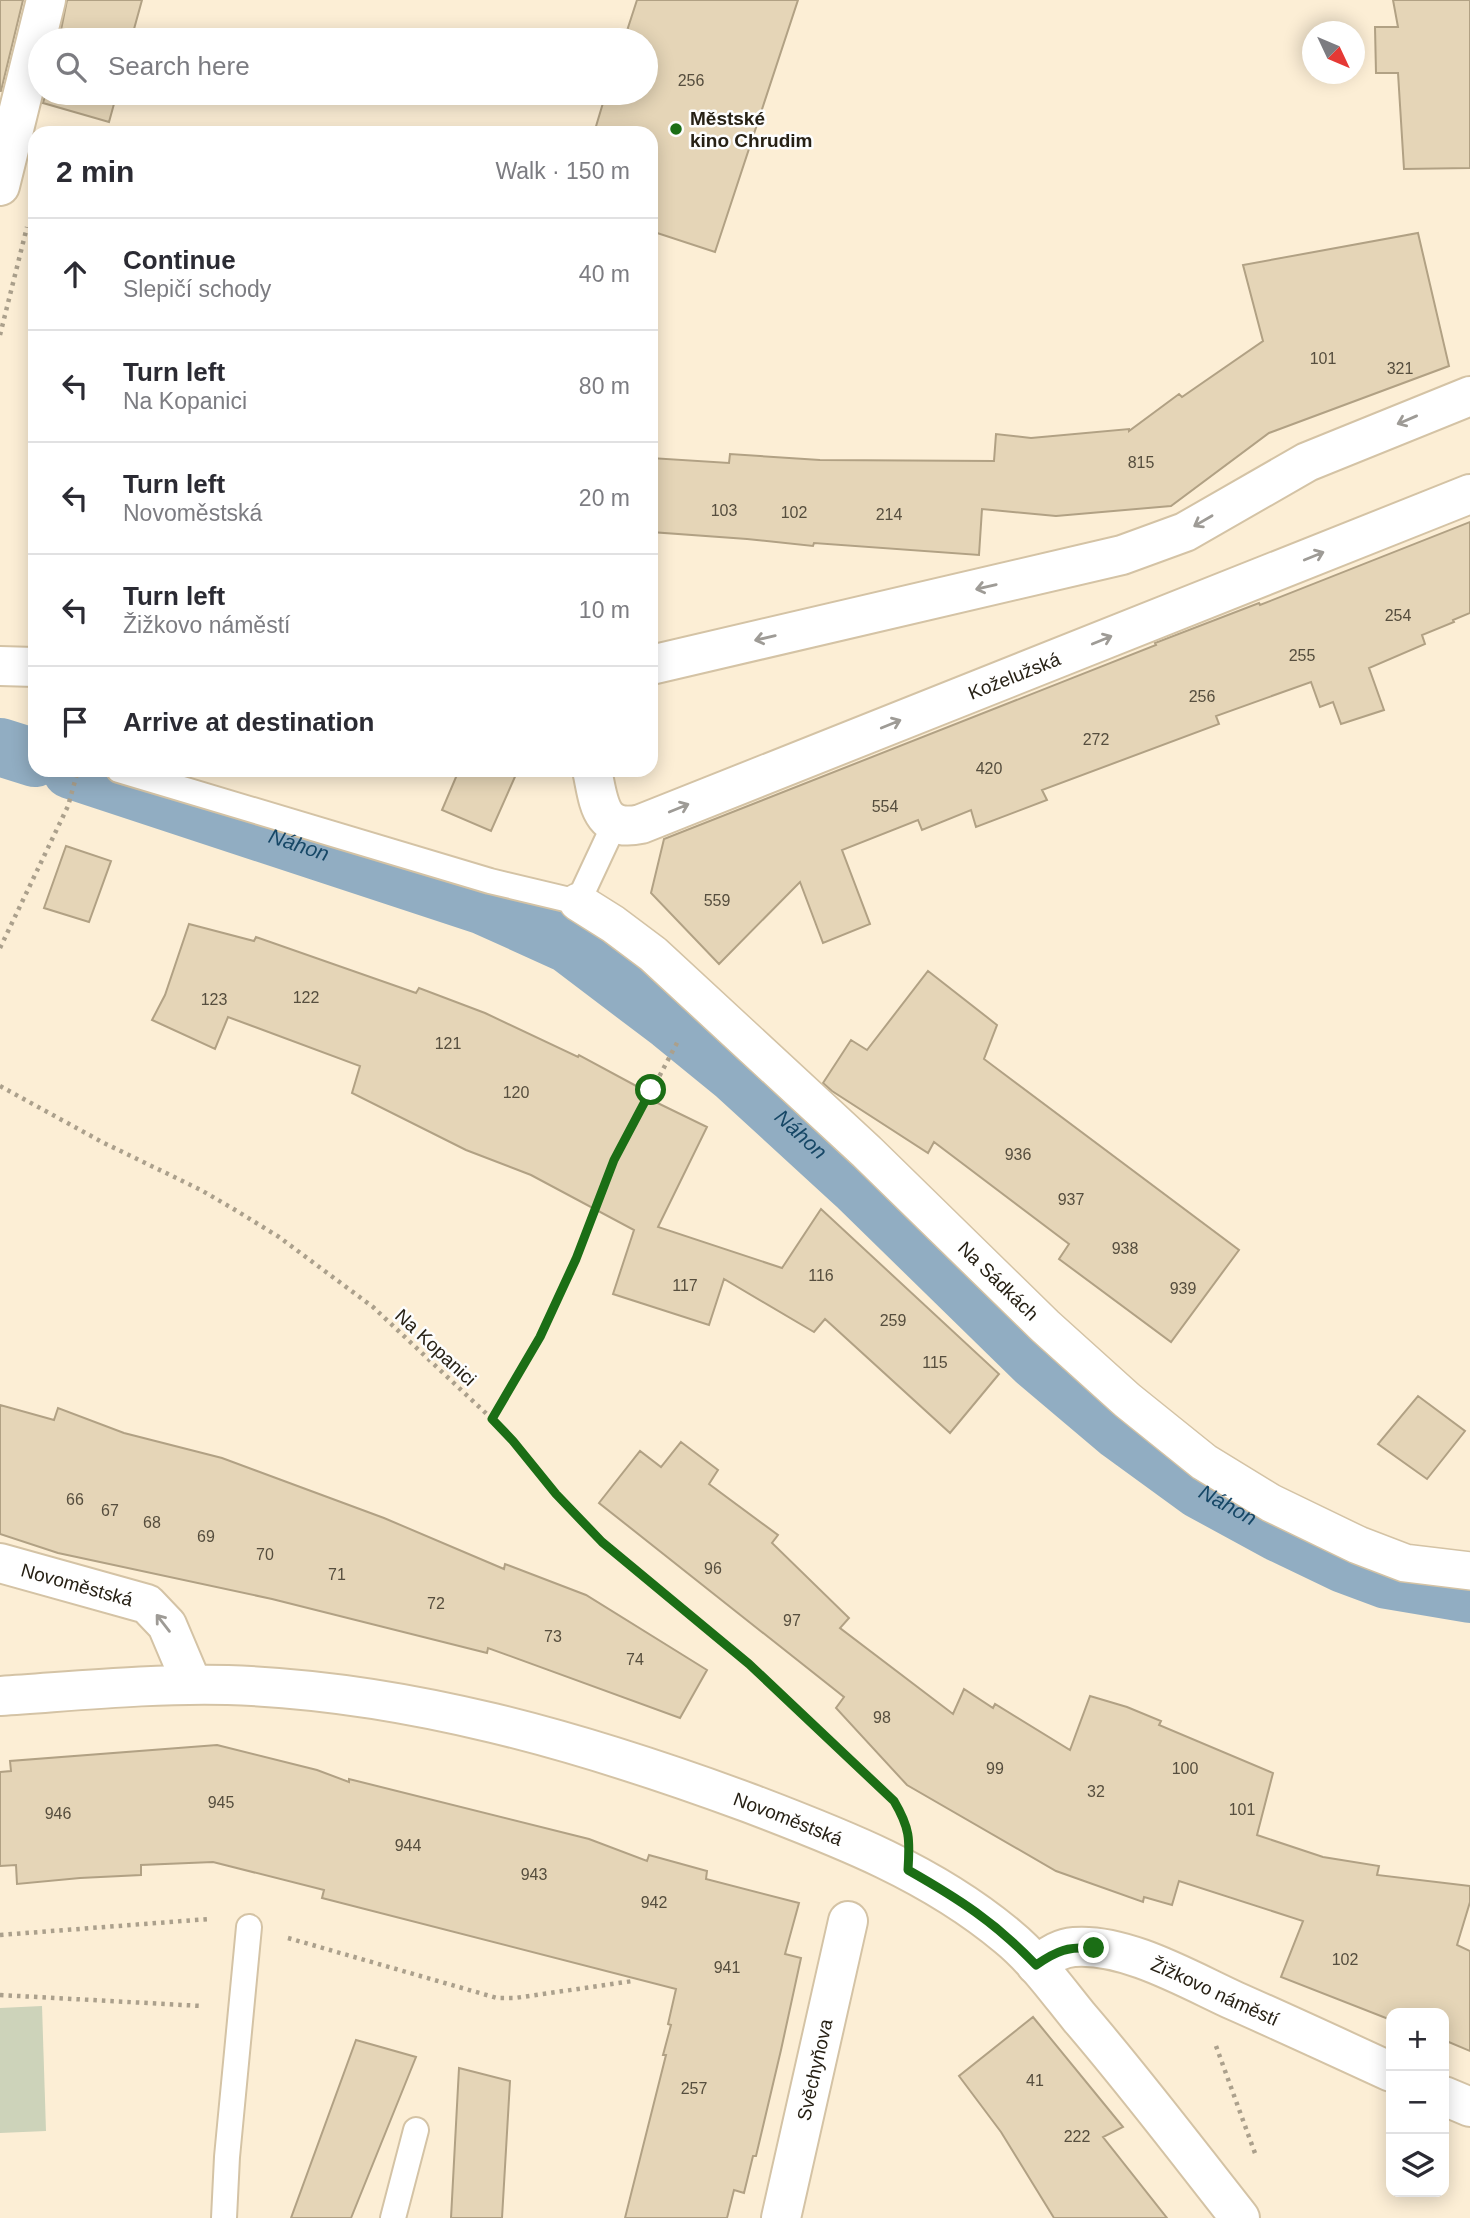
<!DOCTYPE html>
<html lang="en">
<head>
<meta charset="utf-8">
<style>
  :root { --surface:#fff; --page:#f7f7f7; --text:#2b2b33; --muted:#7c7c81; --line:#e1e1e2 }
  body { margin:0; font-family:Helvetica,sans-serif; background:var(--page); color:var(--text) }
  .controls { position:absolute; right:21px; bottom:21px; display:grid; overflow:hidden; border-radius:14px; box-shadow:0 4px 18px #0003 }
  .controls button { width:63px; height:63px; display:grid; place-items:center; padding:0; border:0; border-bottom:2px solid var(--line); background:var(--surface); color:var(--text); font:35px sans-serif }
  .compass { position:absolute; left:1302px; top:21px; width:63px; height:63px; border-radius:50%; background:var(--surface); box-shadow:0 4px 18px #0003; rotate:134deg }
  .stop { position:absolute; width:21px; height:21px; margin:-16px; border:5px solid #1b6e15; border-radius:50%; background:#fff }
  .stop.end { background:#1b6e15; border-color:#fff; box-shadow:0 2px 7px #0008 }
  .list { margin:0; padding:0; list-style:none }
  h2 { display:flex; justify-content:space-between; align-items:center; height:91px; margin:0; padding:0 28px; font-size:30px }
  h2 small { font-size:23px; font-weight:400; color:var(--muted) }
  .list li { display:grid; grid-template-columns:46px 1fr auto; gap:21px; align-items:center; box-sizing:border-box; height:112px; padding:0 28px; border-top:2px solid var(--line) }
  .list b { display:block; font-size:26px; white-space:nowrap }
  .list p { margin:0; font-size:23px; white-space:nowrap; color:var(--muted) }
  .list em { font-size:23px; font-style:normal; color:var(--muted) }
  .icon { flex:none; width:38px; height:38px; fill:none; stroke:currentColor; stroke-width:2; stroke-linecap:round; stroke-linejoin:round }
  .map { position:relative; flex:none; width:1470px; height:2218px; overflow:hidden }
  .search { position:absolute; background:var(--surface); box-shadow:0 4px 18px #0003; left:28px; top:28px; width:630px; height:77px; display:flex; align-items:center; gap:18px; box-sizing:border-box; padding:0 24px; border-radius:38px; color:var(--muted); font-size:26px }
  .panel { position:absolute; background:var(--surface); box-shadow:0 4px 18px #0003; left:28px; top:126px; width:630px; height:651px; border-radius:21px }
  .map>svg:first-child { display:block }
</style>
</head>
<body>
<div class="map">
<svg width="1470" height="2218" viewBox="0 0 1470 2218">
  <rect width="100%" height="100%" fill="#fceed5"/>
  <path fill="#cdd3ba" d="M 42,2006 L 46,2131 L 0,2133 L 0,2008 Z"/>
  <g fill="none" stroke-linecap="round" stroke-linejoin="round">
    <g stroke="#91adc2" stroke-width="58">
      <path d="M 0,747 L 35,758"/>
      <path id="s1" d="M 71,770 L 484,906 L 568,944 L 671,1022 L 736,1075 L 856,1185 L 1035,1360 L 1119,1431 L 1200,1490 L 1279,1533 L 1344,1564 L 1387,1580 L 1470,1594"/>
    </g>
  </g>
  <path fill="#e5d5b7" stroke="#b1a184" stroke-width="2" d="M 0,0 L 23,0 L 1,91 L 0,91 Z
    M 67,0 L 142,0 L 131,40 L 59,40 Z
    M 637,0 L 798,0 L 715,252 L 651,231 L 651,133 L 594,133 L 606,93 L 646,93 L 646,40 L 624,40 Z
    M 1393,0 L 1470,0 L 1470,168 L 1404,169 L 1398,73 L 1376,73 L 1375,27 L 1398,27 Z
    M 46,93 L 117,93 L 109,122 L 43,103 Z
    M 1418,233 L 1449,366 L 1269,433 L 1171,506 L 1056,516 L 982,509 L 979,555 L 814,543 L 813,546 L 747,539 L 651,532 L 651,458 L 729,463 L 730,454 L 820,460 L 994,461 L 996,434 L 1031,438 L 1129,429 L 1129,431 L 1179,394 L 1182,397 L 1263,341 L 1243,265 Z
    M 1470,522 L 1470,613 L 1453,620 L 1454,622 L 1422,635 L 1425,644 L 1369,668 L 1384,710 L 1341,724 L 1333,702 L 1320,707 L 1311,682 L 1216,716 L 1219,724 L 1042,790 L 1047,800 L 976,827 L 971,810 L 922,830 L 918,820 L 842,850 L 870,924 L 823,943 L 800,882 L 719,964 L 651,893 L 664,839 L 1156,645 L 1155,643 L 1259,603 L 1260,605 Z
    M 459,770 L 518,770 L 491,831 L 442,810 Z
    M 66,846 L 111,861 L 89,922 L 44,908 Z
    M 189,924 L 254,941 L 256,937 L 416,993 L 419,988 L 485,1013 L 578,1057 L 579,1055 L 640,1088 L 637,1093 L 707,1127 L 658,1227 L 782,1268 L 821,1209 L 999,1374 L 950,1433 L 825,1319 L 814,1332 L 724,1279 L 709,1325 L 613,1294 L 634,1230 L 531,1175 L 466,1150 L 352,1093 L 360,1066 L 228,1017 L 215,1049 L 152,1020 L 165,995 Z
    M 928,971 L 997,1025 L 984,1059 L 1239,1250 L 1171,1342 L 1059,1259 L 1069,1244 L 934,1142 L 928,1153 L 832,1091 L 823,1083 L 851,1040 L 867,1050 Z
    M 1418,1396 L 1465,1431 L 1427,1479 L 1378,1444 Z
    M 0,1405 L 54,1420 L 58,1408 L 124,1433 L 222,1458 L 384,1518 L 504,1569 L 505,1564 L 586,1595 L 707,1670 L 680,1718 L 488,1648 L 487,1653 L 272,1599 L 58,1553 L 0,1534 Z
    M 681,1442 L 718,1470 L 709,1484 L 778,1535 L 772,1543 L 849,1618 L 840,1628 L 953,1714 L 964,1689 L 993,1708 L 995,1704 L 1070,1750 L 1090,1696 L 1127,1707 L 1161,1721 L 1159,1725 L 1273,1773 L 1257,1835 L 1323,1857 L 1379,1866 L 1377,1875 L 1470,1886 L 1470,1902 L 1457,1945 L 1470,1951 L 1470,2051 L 1444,2040 L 1444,2013 L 1391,2013 L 1391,2020 L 1281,1977 L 1303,1921 L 1179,1881 L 1172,1905 L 1144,1897 L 1143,1902 L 1056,1871 L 907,1785 L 836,1708 L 844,1697 L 599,1503 L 640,1451 L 661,1467 Z
    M 217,1745 L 317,1770 L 349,1782 L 349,1779 L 589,1839 L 647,1861 L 649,1855 L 707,1871 L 706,1879 L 799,1903 L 785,1954 L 801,1958 L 781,2050 L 756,2156 L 753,2156 L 744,2193 L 734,2190 L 727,2218 L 625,2218 L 666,2055 L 663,2055 L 671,2025 L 668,2024 L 676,1989 L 322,1898 L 324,1890 L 213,1862 L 141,1865 L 141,1875 L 80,1878 L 17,1884 L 16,1865 L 0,1866 L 0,1772 L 11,1771 L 10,1761 Z
    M 1033,2017 L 1123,2127 L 1103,2137 L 1167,2218 L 1054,2218 L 1001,2132 L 959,2076 Z
    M 356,2040 L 416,2057 L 351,2218 L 291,2218 Z
    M 459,2068 L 510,2081 L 502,2218 L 451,2218 Z"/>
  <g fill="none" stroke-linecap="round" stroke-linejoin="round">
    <defs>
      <path id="service" d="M 119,770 L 490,881 L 578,902 L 614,825
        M 224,2218 L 227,2157 L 249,1927
        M 393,2218 L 416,2130"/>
      <g id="pedestrian">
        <path id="s2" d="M 578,902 L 613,924 L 653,954 L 867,1152 L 1045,1326 L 1127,1400 L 1204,1462 L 1271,1503 L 1358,1545 L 1405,1563 L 1470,1571"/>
      </g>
      <g id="minor">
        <path d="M 0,186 L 46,0"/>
        <path d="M 651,665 L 1122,555 L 1185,532 L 1307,462 L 1470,396"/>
        <path d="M 0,666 L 35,667"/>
        <path id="s3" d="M 592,770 C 599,802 599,833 641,824 L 1470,494"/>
        <path id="s4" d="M 0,1563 L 147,1604 L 167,1625 L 192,1684"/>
        <path id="s5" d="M 0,1696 C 76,1691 153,1683 228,1685 C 408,1691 581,1741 749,1803 C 841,1838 932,1873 1008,1937 C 1035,1959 1057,1990 1079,2017 C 1135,2082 1187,2151 1240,2218"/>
        <path id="s6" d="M 1036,1965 C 1048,1957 1059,1948 1074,1947 C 1126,1943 1189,1980 1235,2001 C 1287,2024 1339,2048 1391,2072"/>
        <path d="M 1444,2096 L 1470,2107"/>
        <path id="s7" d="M 781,2218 L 848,1921"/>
      </g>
    </defs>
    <use href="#service" stroke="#d4c3a5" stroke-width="28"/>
    <use href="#pedestrian" stroke="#d4c3a5" stroke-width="40"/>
    <use href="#minor" stroke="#d4c3a5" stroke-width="42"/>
    <path stroke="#aba08c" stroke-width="4.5" stroke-dasharray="3.5 5" stroke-linecap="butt" d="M 0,335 L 27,227
      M 0,948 L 68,806 L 77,774
      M 0,1086 L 102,1142 L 201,1190 L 237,1211 L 279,1237 L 373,1307 L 492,1419 L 556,1494 L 602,1542 L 749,1664 L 874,1781 L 899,1810
      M 492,1419 L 540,1337 L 576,1259 L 615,1160 L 678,1041
      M 0,1935 L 209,1919
      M 288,1938 L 497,1998 L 515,1998 L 633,1981
      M 0,1995 L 202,2006
      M 1216,2046 L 1256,2156"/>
    <use href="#service" stroke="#fff" stroke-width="24"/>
    <use href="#pedestrian" stroke="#fff" stroke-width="37"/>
    <use href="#minor" stroke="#fff" stroke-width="38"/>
  </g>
  <defs><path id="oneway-shaft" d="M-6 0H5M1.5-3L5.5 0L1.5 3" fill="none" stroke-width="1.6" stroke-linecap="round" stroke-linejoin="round" transform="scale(1.75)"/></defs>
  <g stroke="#9e9b96">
    <use href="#oneway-shaft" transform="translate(1407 420) rotate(157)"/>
    <use href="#oneway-shaft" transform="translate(1203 521) rotate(150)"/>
    <use href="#oneway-shaft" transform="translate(1314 556) rotate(-22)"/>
    <use href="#oneway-shaft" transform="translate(986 587) rotate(167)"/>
    <use href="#oneway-shaft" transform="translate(765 638) rotate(167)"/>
    <use href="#oneway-shaft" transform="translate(1102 640) rotate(-22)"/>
    <use href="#oneway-shaft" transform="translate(891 724) rotate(-22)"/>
    <use href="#oneway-shaft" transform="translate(679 808) rotate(-22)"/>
    <use href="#oneway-shaft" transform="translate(163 1623) rotate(-128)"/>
  </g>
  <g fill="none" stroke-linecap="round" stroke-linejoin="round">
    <path stroke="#1b6e15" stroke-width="9" d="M 651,1090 L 614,1160 L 576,1259 L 540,1337 L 492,1419 L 513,1441 L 556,1494 L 602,1542 L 749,1664 L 894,1801 C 910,1828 910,1839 908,1870 C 959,1899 995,1922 1036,1965 C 1058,1950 1067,1947 1094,1948"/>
  </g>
  <circle fill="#1b6e15" stroke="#fdfdfd" stroke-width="2.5" cx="676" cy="129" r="7"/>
  <g text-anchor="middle" stroke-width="5" stroke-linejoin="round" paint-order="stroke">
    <g font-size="16" fill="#564e3e">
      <text x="691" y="86">256</text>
      <text x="1323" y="364">101</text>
      <text x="1400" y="374">321</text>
      <text x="1141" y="468">815</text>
      <text x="724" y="516">103</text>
      <text x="794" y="518">102</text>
      <text x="889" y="520">214</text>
      <text x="1398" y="621">254</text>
      <text x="1302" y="661">255</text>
      <text x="1202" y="702">256</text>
      <text x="1096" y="745">272</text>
      <text x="989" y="774">420</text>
      <text x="885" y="812">554</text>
      <text x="717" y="906">559</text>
      <text x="306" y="1003">122</text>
      <text x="214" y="1005">123</text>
      <text x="448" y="1049">121</text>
      <text x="516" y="1098">120</text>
      <text x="1018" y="1160">936</text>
      <text x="1071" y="1205">937</text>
      <text x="1125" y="1254">938</text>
      <text x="821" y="1281">116</text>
      <text x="685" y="1291">117</text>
      <text x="1183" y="1294">939</text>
      <text x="893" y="1326">259</text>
      <text x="935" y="1368">115</text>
      <text x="75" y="1505">66</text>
      <text x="110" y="1516">67</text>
      <text x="152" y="1528">68</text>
      <text x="206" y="1542">69</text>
      <text x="265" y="1560">70</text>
      <text x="713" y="1574">96</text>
      <text x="337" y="1580">71</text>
      <text x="436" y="1609">72</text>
      <text x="792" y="1626">97</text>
      <text x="553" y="1642">73</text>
      <text x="635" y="1665">74</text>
      <text x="882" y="1723">98</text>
      <text x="995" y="1774">99</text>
      <text x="1185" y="1774">100</text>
      <text x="1096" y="1797">32</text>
      <text x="221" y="1808">945</text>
      <text x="1242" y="1815">101</text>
      <text x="58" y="1819">946</text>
      <text x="408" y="1851">944</text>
      <text x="534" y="1880">943</text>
      <text x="654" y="1908">942</text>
      <text x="1345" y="1965">102</text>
      <text x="727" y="1973">941</text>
      <text x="1035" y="2086">41</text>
      <text x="694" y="2094">257</text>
      <text x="1077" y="2142">222</text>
    </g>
    <g font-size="19" font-weight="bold" fill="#272115" stroke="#fdfdfd" text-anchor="start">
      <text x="690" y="125">Městské<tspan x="690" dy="22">kino Chrudim</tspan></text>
    </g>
    <g font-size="19" fill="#272115" stroke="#fdfdfd">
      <text dy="7" stroke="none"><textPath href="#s3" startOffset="488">Koželužská</textPath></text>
      <text dy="7" stroke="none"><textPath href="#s2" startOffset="567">Na Sádkách</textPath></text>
      <text transform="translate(436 1347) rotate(43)" y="7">Na Kopanici</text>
      <text dy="7" stroke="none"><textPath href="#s4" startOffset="80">Novoměstská</textPath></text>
      <text dy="7" stroke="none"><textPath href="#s5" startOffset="807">Novoměstská</textPath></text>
      <text dy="7" stroke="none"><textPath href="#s6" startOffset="192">Žižkovo náměstí</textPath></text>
      <text dy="7" stroke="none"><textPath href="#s7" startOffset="152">Svěchyňova</textPath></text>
    </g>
    <g font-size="21" font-style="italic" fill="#164766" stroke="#fdfdfd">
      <text dy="7" stroke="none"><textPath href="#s1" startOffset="240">Náhon</textPath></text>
      <text dy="7" stroke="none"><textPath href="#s1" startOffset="828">Náhon</textPath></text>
      <text dy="7" stroke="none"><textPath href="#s1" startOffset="1395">Náhon</textPath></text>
    </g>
  </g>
</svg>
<div class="controls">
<button>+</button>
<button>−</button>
<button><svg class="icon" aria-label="layers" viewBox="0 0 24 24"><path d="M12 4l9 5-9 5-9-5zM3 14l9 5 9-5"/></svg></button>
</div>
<svg class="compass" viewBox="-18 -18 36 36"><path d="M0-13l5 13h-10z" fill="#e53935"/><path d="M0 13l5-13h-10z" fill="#7c7c81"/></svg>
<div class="stop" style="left:651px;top:1090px"></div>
<div class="stop end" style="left:1094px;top:1948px"></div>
<div class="search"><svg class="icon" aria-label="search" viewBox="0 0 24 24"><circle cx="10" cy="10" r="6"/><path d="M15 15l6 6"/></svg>Search here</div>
<section class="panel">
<h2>2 min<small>Walk · 150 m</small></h2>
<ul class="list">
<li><svg class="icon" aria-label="ahead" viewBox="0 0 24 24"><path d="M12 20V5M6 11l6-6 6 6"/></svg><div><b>Continue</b><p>Slepičí schody</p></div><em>40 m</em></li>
<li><svg class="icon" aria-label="left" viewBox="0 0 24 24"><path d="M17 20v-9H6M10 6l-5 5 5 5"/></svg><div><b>Turn left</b><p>Na Kopanici</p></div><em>80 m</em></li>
<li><svg class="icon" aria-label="left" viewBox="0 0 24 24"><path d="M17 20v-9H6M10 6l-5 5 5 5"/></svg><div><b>Turn left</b><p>Novoměstská</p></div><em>20 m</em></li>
<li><svg class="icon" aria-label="left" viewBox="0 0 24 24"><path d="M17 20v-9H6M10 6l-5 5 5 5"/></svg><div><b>Turn left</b><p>Žižkovo náměstí</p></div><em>10 m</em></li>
<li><svg class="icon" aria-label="arrive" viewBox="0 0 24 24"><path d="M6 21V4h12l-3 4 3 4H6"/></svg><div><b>Arrive at destination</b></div></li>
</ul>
</section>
</div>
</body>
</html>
